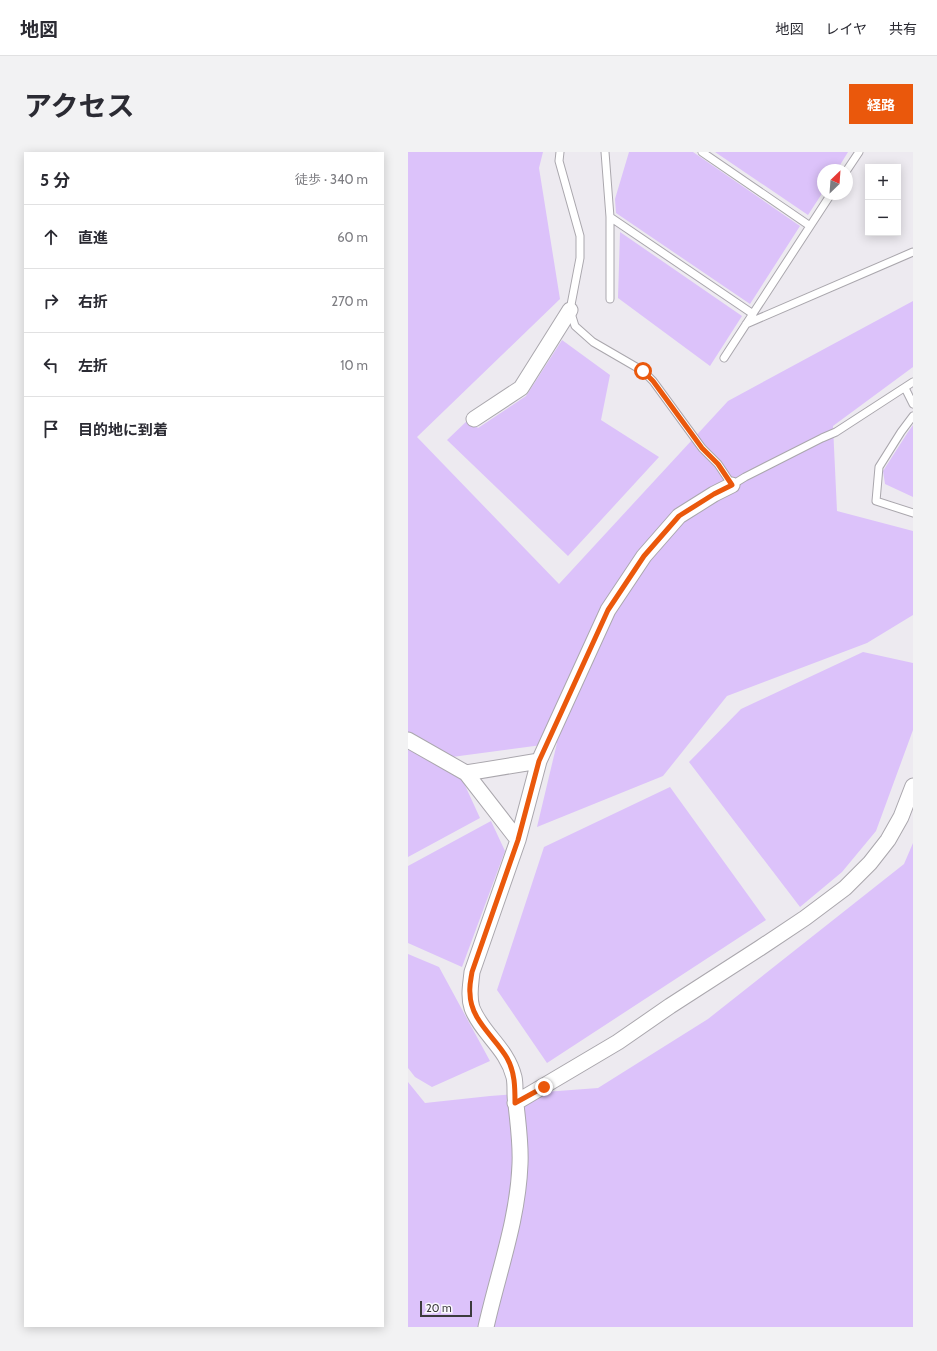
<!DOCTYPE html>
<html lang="ja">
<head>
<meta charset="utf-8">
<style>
  :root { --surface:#fff; --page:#f2f2f3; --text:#2b2b33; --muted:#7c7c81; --line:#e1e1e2; --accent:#ea580c }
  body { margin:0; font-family:Cabin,"Noto Sans JP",sans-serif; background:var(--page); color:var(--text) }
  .controls { position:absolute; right:12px; top:12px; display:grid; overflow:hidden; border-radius:0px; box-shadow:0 2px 10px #0003 }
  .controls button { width:36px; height:36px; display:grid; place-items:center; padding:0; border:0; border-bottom:1px solid var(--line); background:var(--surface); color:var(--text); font:20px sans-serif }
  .compass { position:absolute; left:409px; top:12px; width:36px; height:36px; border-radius:50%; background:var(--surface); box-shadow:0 2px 10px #0003; rotate:25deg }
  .scale { position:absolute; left:12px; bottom:10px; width:52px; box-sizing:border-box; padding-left:4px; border:2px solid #3c3b3d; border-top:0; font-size:11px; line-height:14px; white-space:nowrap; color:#3c3b3d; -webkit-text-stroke:3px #faf8fe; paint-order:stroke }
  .stop { position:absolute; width:12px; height:12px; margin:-9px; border:3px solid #ea580c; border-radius:50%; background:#fff }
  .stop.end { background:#ea580c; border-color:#fff; box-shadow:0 1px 4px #0008 }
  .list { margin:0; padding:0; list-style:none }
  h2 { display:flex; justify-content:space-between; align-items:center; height:52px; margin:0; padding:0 16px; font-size:17px }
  h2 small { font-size:13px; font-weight:400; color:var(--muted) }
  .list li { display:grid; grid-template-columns:26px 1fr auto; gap:12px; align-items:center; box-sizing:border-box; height:64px; padding:0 16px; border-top:1px solid var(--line) }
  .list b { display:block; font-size:15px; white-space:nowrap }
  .list em { font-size:13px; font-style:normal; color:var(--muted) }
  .icon { flex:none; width:22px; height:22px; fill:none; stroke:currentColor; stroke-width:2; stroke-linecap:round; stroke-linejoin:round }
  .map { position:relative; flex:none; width:505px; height:1175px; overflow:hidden; border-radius:0px }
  header { display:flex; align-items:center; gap:24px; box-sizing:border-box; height:56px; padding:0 20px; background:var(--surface); border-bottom:1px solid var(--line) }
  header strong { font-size:19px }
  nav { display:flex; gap:22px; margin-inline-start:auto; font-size:14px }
  .intro { display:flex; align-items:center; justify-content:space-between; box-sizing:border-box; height:96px; padding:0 24px }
  h1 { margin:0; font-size:28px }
  .button { padding:10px 18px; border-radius:0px; background:var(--accent); color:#fff; font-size:14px; font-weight:700 }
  main { display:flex; gap:24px; padding:0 24px }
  aside { flex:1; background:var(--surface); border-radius:0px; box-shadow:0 2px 10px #0003 }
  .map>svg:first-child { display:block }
</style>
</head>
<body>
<header>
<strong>地図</strong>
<nav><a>地図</a><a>レイヤ</a><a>共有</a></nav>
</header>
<div class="intro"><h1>アクセス</h1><a class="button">経路</a></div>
<main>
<aside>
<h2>5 分<small>徒歩 · 340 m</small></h2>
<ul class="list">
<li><svg class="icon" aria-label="ahead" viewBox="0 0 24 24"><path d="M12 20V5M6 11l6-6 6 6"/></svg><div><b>直進</b></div><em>60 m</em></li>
<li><svg class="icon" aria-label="right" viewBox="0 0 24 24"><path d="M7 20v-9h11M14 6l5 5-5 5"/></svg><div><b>右折</b></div><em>270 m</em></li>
<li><svg class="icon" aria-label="left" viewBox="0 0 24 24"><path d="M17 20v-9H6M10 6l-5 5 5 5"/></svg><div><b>左折</b></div><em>10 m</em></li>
<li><svg class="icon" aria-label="arrive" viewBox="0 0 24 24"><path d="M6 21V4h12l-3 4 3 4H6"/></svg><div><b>目的地に到着</b></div></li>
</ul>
</aside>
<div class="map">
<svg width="505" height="1175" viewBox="0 0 505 1175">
  <rect width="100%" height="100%" fill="#edeaf0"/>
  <path fill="#dcc2fa" d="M 0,0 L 135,0 L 131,16 L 152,147 L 9,285 L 151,432 L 320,249 L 505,149 L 505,215 L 425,274 L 429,359 L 505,379 L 505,463 L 459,491 L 319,544 L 255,624 L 129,675 L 149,591 L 44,605 L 72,666 L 0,705 Z
    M 221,0 L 285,0 L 392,74 L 342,152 L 208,61 L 207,47 Z
    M 307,0 L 440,0 L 429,18 L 415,18 L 415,40 L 400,63 Z
    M 212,80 L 334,164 L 302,214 L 210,146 Z
    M 154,188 L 202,223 L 193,268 L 251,305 L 160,404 L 39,288 L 61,267 L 70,276 L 118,244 Z
    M 505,273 L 505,345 L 477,332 L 475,319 L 500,280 Z
    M 455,500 L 505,511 L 505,578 L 468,679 L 434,720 L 392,755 L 281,610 L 333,557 Z
    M 262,635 L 358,768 L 139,911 L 89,838 L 136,695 Z
    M 83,669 L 97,699 L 54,815 L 0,791 L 0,714 Z
    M 505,691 L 505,1175 L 0,1175 L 0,930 L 17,951 L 82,944 L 190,936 L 300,867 L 496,712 Z
    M 0,802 L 31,815 L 82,909 L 24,935 L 7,925 L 0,916 Z"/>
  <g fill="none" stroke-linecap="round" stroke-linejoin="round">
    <defs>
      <path id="service" d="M 152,0 L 151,9 L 172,84 L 172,106 L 162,158 L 167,174 L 185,190 L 235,219 L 245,229 L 294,296 L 310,312 L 324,333 L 337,325 L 414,286 L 428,280 L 505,230
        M 197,0 L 202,65 L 345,162
        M 294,0 L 402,74
        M 439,18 L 451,0
        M 202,147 L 202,65
        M 338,172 L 505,100
        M 316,206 L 423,42
        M 497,236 L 505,252
        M 505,264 L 493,280 L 471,315 L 468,349 L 505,361"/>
      <path id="minor" d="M 66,267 L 113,236 L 162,158
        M 0,588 L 58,621 L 110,688
        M 58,621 L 131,609
        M 107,951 L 210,890 L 262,854 L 352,796 L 397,766 L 437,736 L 462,711 L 480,688 L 493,665 L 505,634
        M 78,1175 C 90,1121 110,1068 112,1012 C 113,992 110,972 108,952 C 106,943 108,934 106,925 C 99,896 74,882 64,856 C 60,844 63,831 64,820 L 110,688 L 131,609 L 200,458 L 236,404 L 271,364 L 306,342 L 324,333"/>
    </defs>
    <use href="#service" stroke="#aaa7ad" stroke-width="9"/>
    <use href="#minor" stroke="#aaa7ad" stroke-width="17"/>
    <use href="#service" stroke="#fff" stroke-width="7"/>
    <use href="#minor" stroke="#fff" stroke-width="15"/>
  </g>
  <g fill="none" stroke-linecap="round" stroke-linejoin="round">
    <path stroke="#ea580c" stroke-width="5" d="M 136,935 L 107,951 C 107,936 107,920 99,906 C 87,885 62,868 62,841 C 61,834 63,827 64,820 L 110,688 L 131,609 L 200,458 L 236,404 L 271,364 L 306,342 L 324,333 L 310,312 L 294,296 L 245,229 L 235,219"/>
  </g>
</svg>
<div class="controls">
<button>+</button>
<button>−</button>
</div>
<svg class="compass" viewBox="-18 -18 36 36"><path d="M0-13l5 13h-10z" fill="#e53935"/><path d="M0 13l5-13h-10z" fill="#7c7c81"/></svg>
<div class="scale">20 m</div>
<div class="stop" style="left:235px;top:219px"></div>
<div class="stop end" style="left:136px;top:935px"></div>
</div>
</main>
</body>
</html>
